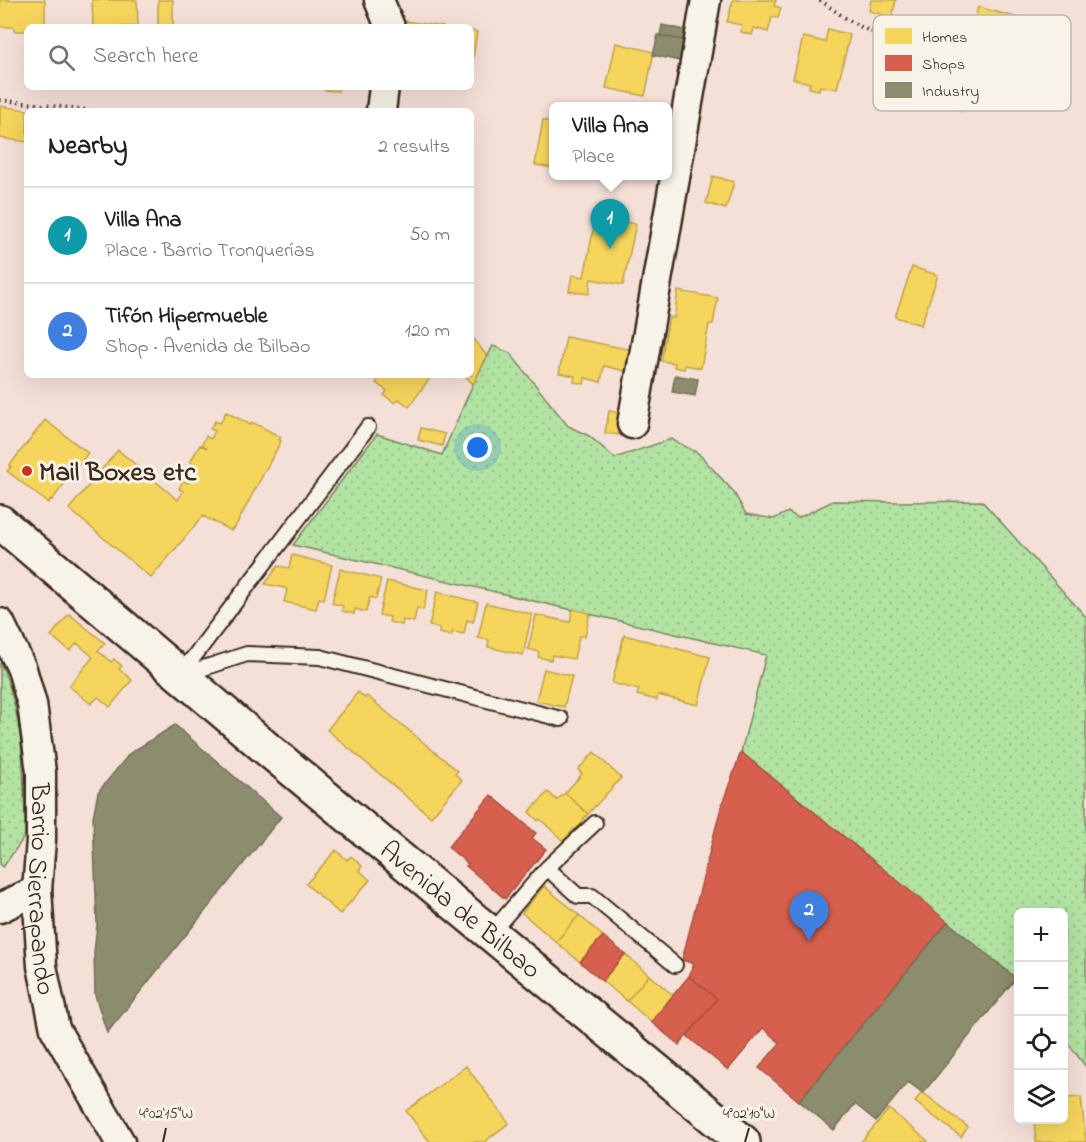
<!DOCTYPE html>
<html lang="en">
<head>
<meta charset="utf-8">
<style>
  :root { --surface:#fff; --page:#f6f6f6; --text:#202124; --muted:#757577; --line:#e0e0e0; --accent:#0b8043 }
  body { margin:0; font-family:"Indie Flower",sans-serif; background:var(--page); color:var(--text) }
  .controls { position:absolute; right:18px; bottom:18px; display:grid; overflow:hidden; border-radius:9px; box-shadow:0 6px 24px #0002 }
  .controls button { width:54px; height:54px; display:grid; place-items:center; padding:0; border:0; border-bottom:2px solid var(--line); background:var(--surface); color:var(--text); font:30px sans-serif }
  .you { position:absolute; left:478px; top:448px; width:21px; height:21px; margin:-15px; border:4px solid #fff; border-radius:50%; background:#1a73e8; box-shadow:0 0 0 9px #1a73e833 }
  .badge { display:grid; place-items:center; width:39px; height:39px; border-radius:50%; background:var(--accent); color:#fff; font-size:20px; font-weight:700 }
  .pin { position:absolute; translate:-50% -50px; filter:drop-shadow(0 2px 3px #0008) }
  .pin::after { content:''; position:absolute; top:32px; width:21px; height:18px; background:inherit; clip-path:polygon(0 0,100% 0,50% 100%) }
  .popup { position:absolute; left:549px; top:102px; width:123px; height:78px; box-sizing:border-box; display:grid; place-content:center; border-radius:9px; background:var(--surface); filter:drop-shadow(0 2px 4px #0005); font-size:20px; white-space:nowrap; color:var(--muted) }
  .popup b { font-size:22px; color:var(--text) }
  .popup::after { content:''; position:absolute; left:50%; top:100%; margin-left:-12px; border:12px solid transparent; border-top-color:var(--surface) }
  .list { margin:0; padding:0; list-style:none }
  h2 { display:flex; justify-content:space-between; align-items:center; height:78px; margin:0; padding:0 24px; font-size:26px }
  h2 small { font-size:20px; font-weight:400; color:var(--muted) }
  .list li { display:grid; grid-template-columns:39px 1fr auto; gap:18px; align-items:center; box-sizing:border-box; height:96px; padding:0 24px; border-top:2px solid var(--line) }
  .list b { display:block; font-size:22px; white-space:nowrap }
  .list p { margin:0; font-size:20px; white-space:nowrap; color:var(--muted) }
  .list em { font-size:20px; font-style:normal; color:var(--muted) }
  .icon { flex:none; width:33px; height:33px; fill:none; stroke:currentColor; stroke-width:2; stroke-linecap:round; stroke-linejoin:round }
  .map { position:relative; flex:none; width:1086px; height:1142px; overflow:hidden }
  .search { position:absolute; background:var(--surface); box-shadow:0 6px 24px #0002; left:24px; top:24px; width:450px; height:66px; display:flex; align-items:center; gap:15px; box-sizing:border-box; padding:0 21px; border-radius:9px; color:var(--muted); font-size:22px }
  .panel { position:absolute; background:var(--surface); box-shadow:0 6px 24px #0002; left:24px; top:108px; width:450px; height:270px; border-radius:9px }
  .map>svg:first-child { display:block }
</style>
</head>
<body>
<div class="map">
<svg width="1086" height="1142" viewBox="0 0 1086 1142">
  <defs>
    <pattern id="green-dots" width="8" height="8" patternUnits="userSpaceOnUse" patternTransform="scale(1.5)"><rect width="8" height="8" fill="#b3e3a3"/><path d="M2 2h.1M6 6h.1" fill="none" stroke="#9bc38c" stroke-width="1.8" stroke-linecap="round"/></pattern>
  </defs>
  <rect width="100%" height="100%" fill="#f5e0d8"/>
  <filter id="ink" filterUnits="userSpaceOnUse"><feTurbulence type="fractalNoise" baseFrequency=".0167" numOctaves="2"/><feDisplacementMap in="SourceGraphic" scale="12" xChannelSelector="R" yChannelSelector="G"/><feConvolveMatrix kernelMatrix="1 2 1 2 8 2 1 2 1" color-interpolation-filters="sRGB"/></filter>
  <g filter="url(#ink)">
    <path fill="url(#green-dots)" stroke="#778660" stroke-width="1.5" d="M 493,346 L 510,353 L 568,426 L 589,436 L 615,458 L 671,439 L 698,453 L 733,491 L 746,514 L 774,519 L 788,512 L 798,518 L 833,501 L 899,502 L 982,501 L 1086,617 L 1086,1067 L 1064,1038 L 1064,912 L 1018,912 L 1018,981 L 741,752 L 766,655 L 293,545 L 377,434 L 442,455 L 473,384 Z
      M 0,662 C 23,713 24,769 25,824 L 25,836 L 3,867 L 0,864 Z"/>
    <path fill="#f6d55c" stroke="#bea249" stroke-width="1.5" d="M 0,0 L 45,0 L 45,27 L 26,27 L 26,31 L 14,31 L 14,27 L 0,27 Z
      M 92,0 L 137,0 L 138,27 L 93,27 Z
      M 158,0 L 173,0 L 173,27 L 158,27 Z
      M 733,0 L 776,0 L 774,6 L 781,8 L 778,18 L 772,17 L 768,32 L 754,28 L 752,35 L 741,32 L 742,25 L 727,22 Z
      M 871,0 L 896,0 L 892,17 L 869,11 Z
      M 978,7 L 1019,18 L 1012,38 L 1003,36 L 981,110 L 965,105 L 963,111 L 944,105 L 940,98 L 964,29 L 971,31 Z
      M 405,21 L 444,27 L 404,27 Z
      M 828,29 L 850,35 L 837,89 L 820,86 L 819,90 L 809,88 L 810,83 L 793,79 L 803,37 L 825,42 Z
      M 471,31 L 477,32 L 471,71 Z
      M 616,43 L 654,52 L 645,96 L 606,88 Z
      M 325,87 L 339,87 L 338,91 L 324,90 Z
      M 0,106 L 33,111 L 27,111 L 27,142 L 0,138 Z
      M 543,120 L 553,122 L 553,168 L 535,165 Z
      M 713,176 L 734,182 L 726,209 L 706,203 Z
      M 596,216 L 636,224 L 623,285 L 591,279 L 589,294 L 569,291 L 572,275 L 584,277 Z
      M 912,267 L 938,275 L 921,325 L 895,317 Z
      M 678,291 L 718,298 L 713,324 L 709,324 L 701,368 L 685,365 L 684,369 L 674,367 L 675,363 L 661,361 L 669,317 L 674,318 Z
      M 566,337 L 633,350 L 629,372 L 604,366 L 601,382 L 585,378 L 584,384 L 574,382 L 575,376 L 559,373 Z
      M 473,338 L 487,356 L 473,384 L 464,375 L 471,375 L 471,340 Z
      M 382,375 L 426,375 L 430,378 L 409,407 L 399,399 L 395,403 L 384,395 L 387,391 L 376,383 Z
      M 609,411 L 621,413 L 618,435 L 605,433 Z
      M 226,412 L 251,425 L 252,422 L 281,437 L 279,440 L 281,441 L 234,529 L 232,528 L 231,531 L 203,516 L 151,578 L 69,509 L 118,450 L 178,500 L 183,491 L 179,489 L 182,482 L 183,481 L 188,483 L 192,475 L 187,472 L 191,465 L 196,467 L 197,466 L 190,462 L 200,445 L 207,448 L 202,444 L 206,436 L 211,439 L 215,431 L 210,429 L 215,421 L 220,423 Z
      M 45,420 L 88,453 L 52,500 L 51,499 L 48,503 L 7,471 L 11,467 L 9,466 Z
      M 421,428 L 445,434 L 442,446 L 418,440 Z
      M 292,555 L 332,565 L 324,599 L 319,598 L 316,609 L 284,602 L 287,590 L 285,588 L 265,584 L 278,566 L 289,568 Z
      M 340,569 L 381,579 L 376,599 L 370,597 L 366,612 L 355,609 L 354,614 L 342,611 L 343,606 L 332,603 Z
      M 387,581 L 428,590 L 423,610 L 417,608 L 414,622 L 403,620 L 402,625 L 389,622 L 390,617 L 379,615 Z
      M 437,592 L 478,602 L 473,622 L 467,620 L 464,634 L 453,632 L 451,636 L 439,633 L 440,628 L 429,626 Z
      M 486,603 L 532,614 L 523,655 L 488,647 L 489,640 L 478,638 Z
      M 573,609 L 590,613 L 585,637 L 579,636 L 574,659 L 552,655 L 551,660 L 538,657 L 539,652 L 528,649 L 536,615 L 570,622 Z
      M 69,614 L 105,643 L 98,651 L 111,662 L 114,659 L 122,666 L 119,669 L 132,680 L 110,707 L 98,697 L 91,704 L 69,686 L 93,657 L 77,643 L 70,651 L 51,636 Z
      M 624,635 L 710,657 L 698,705 L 658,695 L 657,700 L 637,695 L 639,690 L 612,683 Z
      M 544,669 L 572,676 L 564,707 L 536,701 Z
      M 358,692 L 365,698 L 367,696 L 458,771 L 455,774 L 462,780 L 431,817 L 327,730 Z
      M 594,752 L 621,778 L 588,814 L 565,793 L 582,774 L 578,770 Z
      M 548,792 L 557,800 L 565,793 L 588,814 L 583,819 L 586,822 L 577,831 L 574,829 L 563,841 L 540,819 L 538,821 L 529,812 Z
      M 336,850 L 347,860 L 351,856 L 362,866 L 359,870 L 370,880 L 340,914 L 306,884 Z
      M 544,886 L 579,915 L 556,942 L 522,913 Z
      M 579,915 L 603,936 L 580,962 L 556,942 Z
      M 625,954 L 649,975 L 627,1001 L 602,981 Z
      M 649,975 L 673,995 L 651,1022 L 627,1001 Z
      M 466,1066 L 509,1123 L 484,1142 L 430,1142 L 406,1111 Z
      M 922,1092 L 968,1127 L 961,1137 L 915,1102 Z
      M 1081,1097 L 1086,1142 L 1036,1142 L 1034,1120 L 1064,1120 L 1064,1098 Z
      M 889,1109 L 928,1141 L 927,1142 L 861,1142 Z"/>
    <path fill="#d6604d" stroke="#a8503f" stroke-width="1.5" d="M 741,752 L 948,922 L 799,1101 L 759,1068 L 780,1043 L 763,1028 L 728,1070 L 687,1036 L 717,999 L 689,976 L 694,964 L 682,960 L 721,807 Z
      M 491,795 L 536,833 L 532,838 L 546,849 L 505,899 L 466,866 L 468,864 L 448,847 Z
      M 603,936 L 625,954 L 602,981 L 580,962 Z
      M 689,976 L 717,999 L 679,1045 L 651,1022 Z"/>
    <path fill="#8c8c6e" stroke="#746f56" stroke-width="1.5" d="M 662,25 L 690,31 L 688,41 L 660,36 Z
      M 658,35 L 688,41 L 684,62 L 653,55 Z
      M 675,375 L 698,379 L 695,396 L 672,392 Z
      M 175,725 L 281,817 L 107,1033 L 95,995 L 94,953 L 97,924 L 93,817 L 98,792 L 130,753 Z
      M 948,922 L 1016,978 L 923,1093 L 908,1082 L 876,1121 L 855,1104 L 834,1130 L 799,1101 Z"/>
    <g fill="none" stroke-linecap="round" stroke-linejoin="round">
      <defs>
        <path id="lane" d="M 180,675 L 368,427
          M 182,675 L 247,654 L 320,657 L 561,719
          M 547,868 L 595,823
          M 491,933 L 547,868 L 578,896 L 592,896 L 675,965"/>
        <g id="street">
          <path d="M 379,0 L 390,27"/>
          <path d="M 381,111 L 384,87"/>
          <path d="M 632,424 L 706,0"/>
          <path id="s1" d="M 0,623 L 22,669 L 32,704 L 41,772 L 41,840 L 37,890 L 42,966 L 55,1029 L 120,1142"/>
          <path d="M 0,908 L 37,890"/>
        </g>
        <g id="highway">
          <path id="s2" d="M 0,522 L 266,748 L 743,1142"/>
        </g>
      </defs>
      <use href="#lane" stroke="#3b2a1e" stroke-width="18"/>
      <use href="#street" stroke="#3b2a1e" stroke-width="33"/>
      <use href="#highway" stroke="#3b2a1e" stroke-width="38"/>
      <path stroke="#3b2a1e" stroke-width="4" stroke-dasharray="1.5 4.5" stroke-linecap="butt" d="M 820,0 C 845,18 870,38 903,37
        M 0,100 L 96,111"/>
      <use href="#lane" stroke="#f7f3e8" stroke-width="14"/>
      <use href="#street" stroke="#f7f3e8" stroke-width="28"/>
      <use href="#highway" stroke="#f7f3e8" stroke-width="33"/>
    </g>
  </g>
  <path fill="none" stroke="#3b2a1e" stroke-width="2" d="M 163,1142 L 166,1128M 745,1142 L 749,1128"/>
  <circle fill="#c8321e" stroke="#f7f3e8" stroke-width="2" cx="27" cy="471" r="6"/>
  <g text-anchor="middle" stroke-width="6" stroke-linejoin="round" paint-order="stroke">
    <g font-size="27" font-weight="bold" fill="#3b2a1e" stroke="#f7f3e8" text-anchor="start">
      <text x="39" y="480">Mail Boxes etc</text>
    </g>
    <g font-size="27" fill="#3b2a1e" stroke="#f7f3e8">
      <text dy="9" stroke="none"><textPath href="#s1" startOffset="273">Barrio Sierrapando</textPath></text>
      <text dy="9" stroke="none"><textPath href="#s2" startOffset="602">Avenida de Bilbao</textPath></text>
    </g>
  </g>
  <rect x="873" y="15" width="198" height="96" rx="9" fill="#f7f3e8" stroke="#bfb7ab" stroke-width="1.5"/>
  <rect x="885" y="28" width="27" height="16" fill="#f6d55c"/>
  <rect x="885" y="55" width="27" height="16" fill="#d6604d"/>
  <rect x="885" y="82" width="27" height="16" fill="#8c8c6e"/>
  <g font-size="16" fill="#3b2a1e">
    <text x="922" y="42">Homes</text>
    <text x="922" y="69">Shops</text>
    <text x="922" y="96">Industry</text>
  </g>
  <g font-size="15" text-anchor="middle" fill="#3b2a1e" stroke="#f7f3e8" stroke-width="6" stroke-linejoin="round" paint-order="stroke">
    <text x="166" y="1118">4°02'15"W</text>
    <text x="749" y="1118">4°02'10"W</text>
  </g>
</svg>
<div class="controls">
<button>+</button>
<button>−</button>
<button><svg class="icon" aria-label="locate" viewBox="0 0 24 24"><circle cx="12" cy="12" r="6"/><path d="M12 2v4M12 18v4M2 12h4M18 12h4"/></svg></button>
<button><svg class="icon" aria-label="layers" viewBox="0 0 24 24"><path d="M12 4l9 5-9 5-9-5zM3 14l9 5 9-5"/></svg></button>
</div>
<div class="you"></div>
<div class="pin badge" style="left:610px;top:249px;background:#0f9aa8">1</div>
<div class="popup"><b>Villa Ana</b>Place</div>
<div class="pin badge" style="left:809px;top:941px;background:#3f7fe0">2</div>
<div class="search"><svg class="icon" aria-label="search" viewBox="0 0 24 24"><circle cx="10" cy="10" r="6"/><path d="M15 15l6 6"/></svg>Search here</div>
<section class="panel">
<h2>Nearby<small>2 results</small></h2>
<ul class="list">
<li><span class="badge" style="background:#0f9aa8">1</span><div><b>Villa Ana</b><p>Place · Barrio Tronquerías</p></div><em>50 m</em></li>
<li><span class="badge" style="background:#3f7fe0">2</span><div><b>Tifón Hipermueble</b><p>Shop · Avenida de Bilbao</p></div><em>120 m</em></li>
</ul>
</section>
</div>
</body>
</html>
